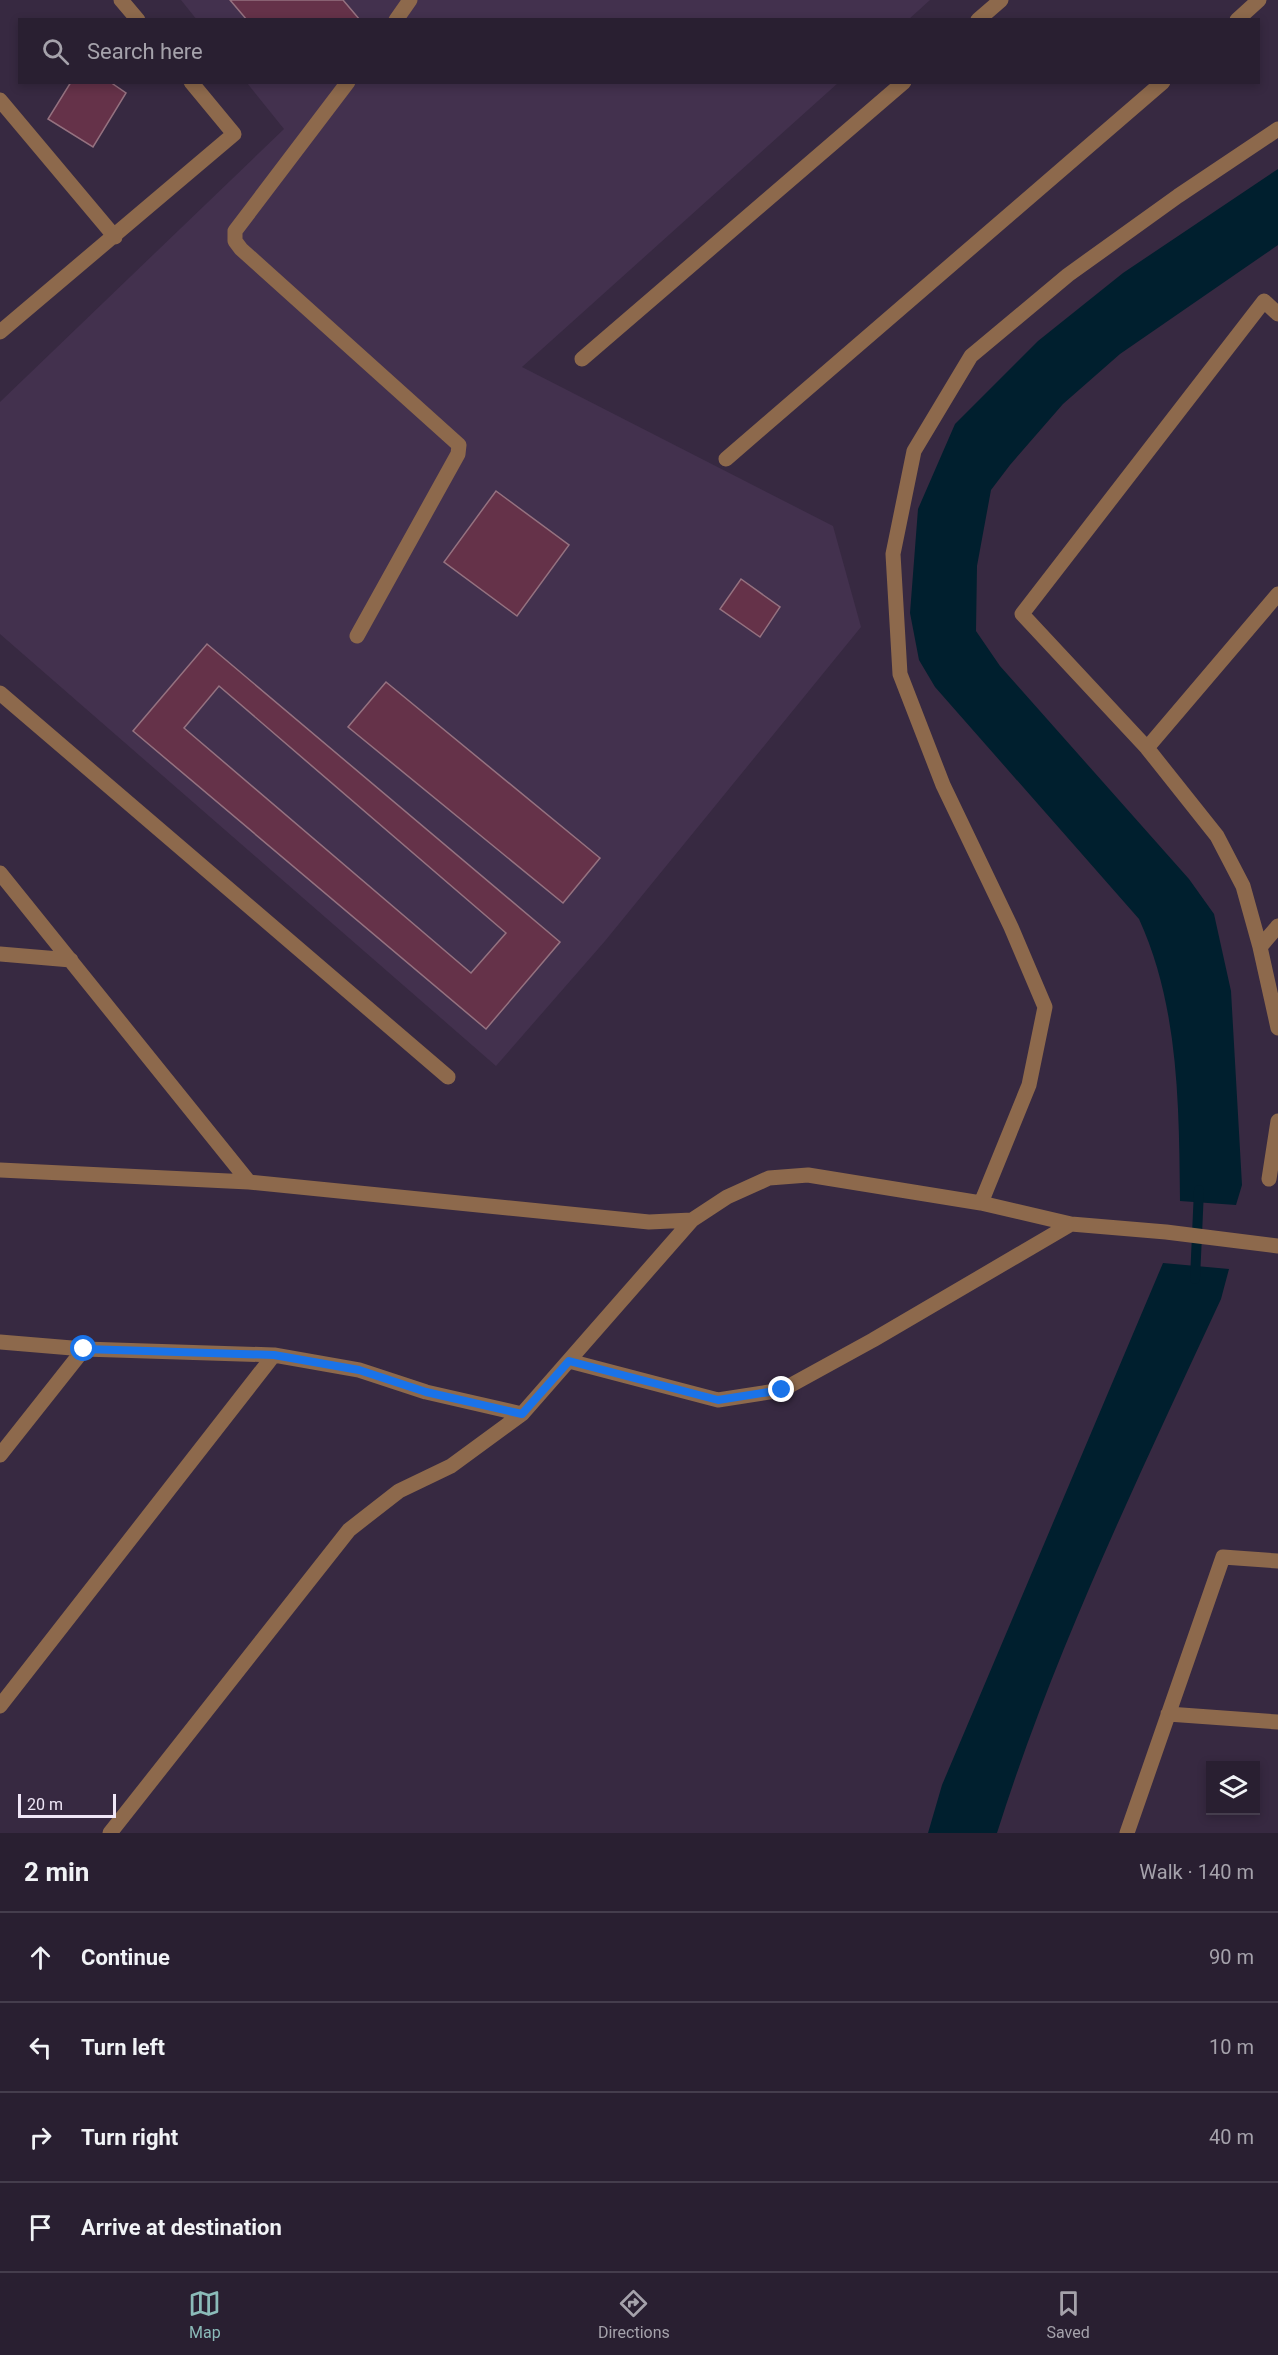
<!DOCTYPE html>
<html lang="en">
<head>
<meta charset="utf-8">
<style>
  :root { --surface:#291f31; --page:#352c3d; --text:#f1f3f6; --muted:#a5a2ab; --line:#453d4d; --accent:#8bbbb9 }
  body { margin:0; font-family:Roboto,sans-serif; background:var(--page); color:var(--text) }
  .controls { position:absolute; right:18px; bottom:18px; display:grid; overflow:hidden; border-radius:0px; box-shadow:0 3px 9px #0003 }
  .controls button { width:54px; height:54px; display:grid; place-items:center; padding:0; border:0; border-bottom:2px solid var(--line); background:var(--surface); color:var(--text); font:30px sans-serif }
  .scale { position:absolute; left:18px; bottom:15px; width:98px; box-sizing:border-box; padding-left:6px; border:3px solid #f0e7f7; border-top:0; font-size:16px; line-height:21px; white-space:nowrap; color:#f0e7f7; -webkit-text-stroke:4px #372941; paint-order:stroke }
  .stop { position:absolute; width:18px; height:18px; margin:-14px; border:4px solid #1a73e8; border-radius:50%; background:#fff }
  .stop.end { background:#1a73e8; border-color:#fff; box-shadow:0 2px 6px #0008 }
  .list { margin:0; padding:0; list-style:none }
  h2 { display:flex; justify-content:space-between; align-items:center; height:78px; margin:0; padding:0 24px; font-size:26px }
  h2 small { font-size:20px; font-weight:400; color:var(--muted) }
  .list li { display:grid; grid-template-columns:39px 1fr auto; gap:18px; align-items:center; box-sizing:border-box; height:90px; padding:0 24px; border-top:2px solid var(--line) }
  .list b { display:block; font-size:22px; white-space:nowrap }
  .list em { font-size:20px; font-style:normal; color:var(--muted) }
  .icon { flex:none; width:33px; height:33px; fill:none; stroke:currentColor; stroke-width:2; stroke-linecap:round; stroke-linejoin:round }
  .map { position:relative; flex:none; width:1278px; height:1833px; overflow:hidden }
  .search { position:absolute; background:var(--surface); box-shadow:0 3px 9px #0003; left:18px; right:18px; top:18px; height:66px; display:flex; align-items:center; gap:15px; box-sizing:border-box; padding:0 21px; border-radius:0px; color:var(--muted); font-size:22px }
  .sheet { height:438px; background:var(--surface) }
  nav { display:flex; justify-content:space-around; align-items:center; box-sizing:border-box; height:84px; border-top:2px solid var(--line); background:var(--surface); font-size:16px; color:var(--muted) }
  nav a { display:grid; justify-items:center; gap:3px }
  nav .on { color:var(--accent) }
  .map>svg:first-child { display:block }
</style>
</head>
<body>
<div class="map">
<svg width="1278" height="1833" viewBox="0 0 1278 1833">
  <rect width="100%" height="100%" fill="#372941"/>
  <path fill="#43314e" d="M 181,0 L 930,0 L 908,20 L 197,20 Z
    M 247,83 L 838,83 L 522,367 L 833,526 L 861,627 L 605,941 L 496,1066 L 0,634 L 0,402 L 284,129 Z"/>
  <path fill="#001f2e" d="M 1278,169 L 1278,245 L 1120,354 L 1063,404 L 1010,465 L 991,490 L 977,566 L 976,631 L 1000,666 L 1189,879 L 1214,914 L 1231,991 L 1242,1185 L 1236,1205 L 1180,1201 C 1179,1106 1179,1006 1139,919 L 935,687 L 919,660 L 910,613 L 918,509 L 955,424 L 1038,341 L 1123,273 Z
    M 1163,1263 L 1229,1269 L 1221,1299 C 1140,1474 1055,1649 997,1833 L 928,1833 L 942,1785 Z"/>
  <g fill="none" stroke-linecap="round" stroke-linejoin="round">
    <path stroke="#001f2e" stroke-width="10" d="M 1195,1279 L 1199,1190"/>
  </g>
  <path fill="#653249" stroke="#957280" stroke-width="1.5" fill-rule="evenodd" d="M 230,0 L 343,0 L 360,20 L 247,20 Z
    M 71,82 L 110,82 L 126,93 L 93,147 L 48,119 Z
    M 496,491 L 569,545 L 517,616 L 444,562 Z
    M 741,579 L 780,607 L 760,637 L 720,609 Z
    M 207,644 L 560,942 L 486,1029 L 133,731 ZM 219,686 L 506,933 L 471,973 L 184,728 Z
    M 386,682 L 600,858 L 563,903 L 348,727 Z"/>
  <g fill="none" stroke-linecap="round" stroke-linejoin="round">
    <path stroke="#8d694c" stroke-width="15" d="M 396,20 L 410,0
      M 348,82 L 235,231 L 235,241 L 241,249 L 459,445 L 458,454 L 357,636"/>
    <path stroke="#8d694c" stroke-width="15" d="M 121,0 L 138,20
      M 978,20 L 1001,0
      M 1237,20 L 1259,0
      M 0,100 L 115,237
      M 1278,314 L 1264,301 L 1022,614 L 1147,748 L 1217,836 L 1243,886 L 1260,947 L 1278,1028
      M 0,332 L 234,134 L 191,82
      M 582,359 L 904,82
      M 726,459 L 1163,82
      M 0,693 L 448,1077
      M 1147,748 L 1278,594
      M 0,873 L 249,1182
      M 1260,947 L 1278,926
      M 0,954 L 71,960
      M 0,1170 L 249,1182 L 649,1222 L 692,1220 L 727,1197 L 769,1178 L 808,1175 L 981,1203 L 1071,1224 L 1166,1232 L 1278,1246
      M 1269,1179 L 1278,1121
      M 981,1203 L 1029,1085 L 1045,1007 L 1011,927 L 943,785 L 900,674 L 893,554 L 914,451 L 971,356 L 1068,275 L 1178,196 L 1278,129
      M 0,1342 L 84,1349 L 274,1355 L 359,1370 L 426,1392 L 522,1414
      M 569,1361 L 718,1400 L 782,1390 L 873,1340 L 1071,1224
      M 0,1455 L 84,1349
      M 0,1706 L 274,1355
      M 1168,1714 L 1278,1722
      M 110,1833 L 349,1530 L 399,1491 L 451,1466 L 522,1414 L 692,1220
      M 1127,1833 L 1223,1557 L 1278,1561"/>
  </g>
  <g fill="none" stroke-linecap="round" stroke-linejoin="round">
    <path stroke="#1a73e8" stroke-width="8" d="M 84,1349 L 274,1355 L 359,1370 L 426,1392 L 522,1414 L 569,1361 L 718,1400 L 782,1390"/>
  </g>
</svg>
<div class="controls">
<button><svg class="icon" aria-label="layers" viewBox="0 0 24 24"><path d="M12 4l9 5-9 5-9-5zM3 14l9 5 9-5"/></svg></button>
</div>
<div class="scale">20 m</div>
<div class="stop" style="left:84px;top:1349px"></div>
<div class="stop end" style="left:782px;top:1390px"></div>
<div class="search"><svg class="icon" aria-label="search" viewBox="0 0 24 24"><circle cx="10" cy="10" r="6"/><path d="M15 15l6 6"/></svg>Search here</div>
</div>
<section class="sheet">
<h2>2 min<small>Walk · 140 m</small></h2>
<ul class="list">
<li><svg class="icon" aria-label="ahead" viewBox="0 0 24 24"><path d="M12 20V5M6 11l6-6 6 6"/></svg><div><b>Continue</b></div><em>90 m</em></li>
<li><svg class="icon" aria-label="left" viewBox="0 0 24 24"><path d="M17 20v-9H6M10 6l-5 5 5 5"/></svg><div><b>Turn left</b></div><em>10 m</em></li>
<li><svg class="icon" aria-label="right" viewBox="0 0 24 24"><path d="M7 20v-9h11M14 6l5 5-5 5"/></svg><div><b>Turn right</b></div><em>40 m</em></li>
<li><svg class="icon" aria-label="arrive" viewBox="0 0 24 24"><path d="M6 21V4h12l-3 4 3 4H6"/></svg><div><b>Arrive at destination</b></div></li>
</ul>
</section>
<nav>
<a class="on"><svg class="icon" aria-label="map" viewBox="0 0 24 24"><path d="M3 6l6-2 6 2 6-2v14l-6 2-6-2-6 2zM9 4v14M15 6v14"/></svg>Map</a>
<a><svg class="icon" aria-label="directions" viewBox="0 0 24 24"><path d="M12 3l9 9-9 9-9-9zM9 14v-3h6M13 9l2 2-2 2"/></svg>Directions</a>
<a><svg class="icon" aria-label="saved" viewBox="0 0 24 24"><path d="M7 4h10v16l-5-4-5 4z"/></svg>Saved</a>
</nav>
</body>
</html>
